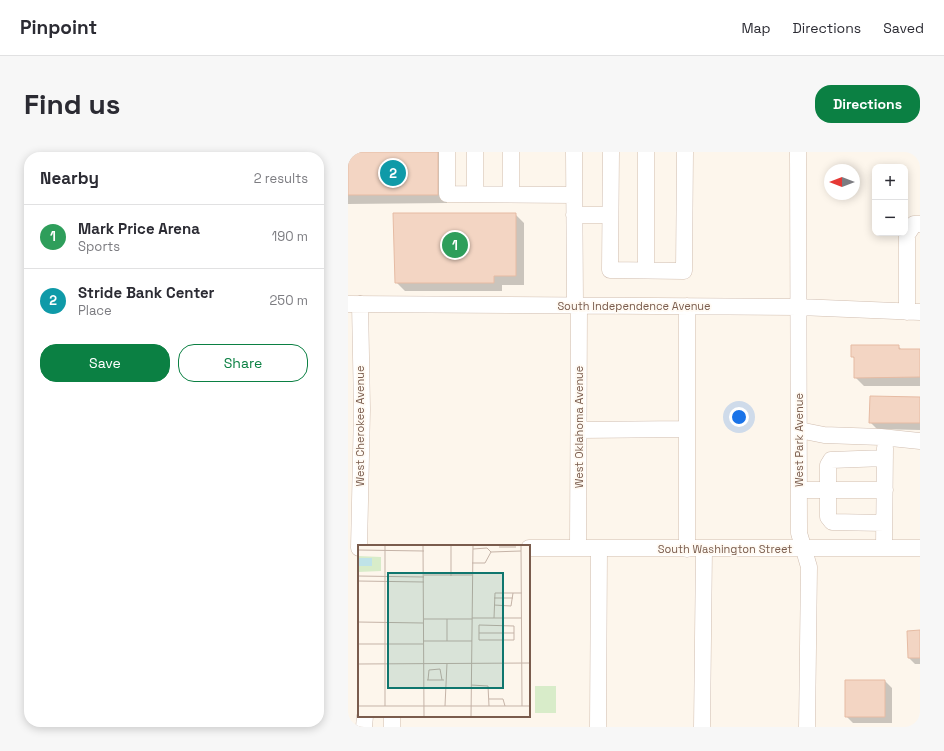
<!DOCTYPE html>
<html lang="en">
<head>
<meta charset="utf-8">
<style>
  :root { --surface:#fff; --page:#f7f7f7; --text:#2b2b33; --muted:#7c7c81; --line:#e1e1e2; --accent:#0b8043 }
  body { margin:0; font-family:"Space Grotesk",sans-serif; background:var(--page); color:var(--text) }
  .controls { position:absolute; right:12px; top:12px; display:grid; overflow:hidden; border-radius:8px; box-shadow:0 2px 10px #0003 }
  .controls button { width:36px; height:36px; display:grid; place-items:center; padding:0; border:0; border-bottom:1px solid var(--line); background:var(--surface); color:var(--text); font:20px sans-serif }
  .compass { position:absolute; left:476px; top:12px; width:36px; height:36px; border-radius:50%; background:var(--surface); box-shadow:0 2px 10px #0003; rotate:270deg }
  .you { position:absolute; left:391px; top:265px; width:14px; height:14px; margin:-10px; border:3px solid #fff; border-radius:50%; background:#1a73e8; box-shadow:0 0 0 6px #1a73e833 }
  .badge { display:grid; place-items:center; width:26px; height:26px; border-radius:50%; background:var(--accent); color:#fff; font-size:13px; font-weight:700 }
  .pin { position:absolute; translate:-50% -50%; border:2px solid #fff; box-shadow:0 1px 4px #0006 }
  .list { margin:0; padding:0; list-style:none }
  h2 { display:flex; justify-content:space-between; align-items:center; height:52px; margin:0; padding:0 16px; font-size:17px }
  h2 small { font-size:13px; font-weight:400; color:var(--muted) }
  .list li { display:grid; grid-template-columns:26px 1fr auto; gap:12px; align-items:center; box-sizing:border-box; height:64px; padding:0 16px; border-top:1px solid var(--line) }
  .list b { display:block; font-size:15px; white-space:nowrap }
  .list p { margin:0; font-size:13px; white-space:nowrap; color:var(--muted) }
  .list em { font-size:13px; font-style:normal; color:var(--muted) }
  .actions { display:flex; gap:8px; padding:12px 16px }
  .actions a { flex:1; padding:9px 0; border:1px solid var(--accent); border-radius:16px; text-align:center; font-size:14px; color:var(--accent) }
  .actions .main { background:var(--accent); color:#fff }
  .map { position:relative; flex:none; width:572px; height:575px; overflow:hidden; border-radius:16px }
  header { display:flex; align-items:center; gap:24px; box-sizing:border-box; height:56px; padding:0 20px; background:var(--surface); border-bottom:1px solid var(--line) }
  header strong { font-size:19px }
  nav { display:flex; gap:22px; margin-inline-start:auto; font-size:14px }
  .intro { display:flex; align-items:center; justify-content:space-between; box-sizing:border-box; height:96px; padding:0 24px }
  h1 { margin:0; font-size:28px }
  .button { padding:10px 18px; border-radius:16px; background:var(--accent); color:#fff; font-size:14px; font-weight:700 }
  main { display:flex; gap:24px; padding:0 24px }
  aside { flex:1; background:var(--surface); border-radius:16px; box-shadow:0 2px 10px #0003 }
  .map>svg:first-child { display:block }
</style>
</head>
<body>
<header>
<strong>Pinpoint</strong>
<nav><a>Map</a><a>Directions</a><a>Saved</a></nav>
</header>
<div class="intro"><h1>Find us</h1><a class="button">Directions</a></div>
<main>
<aside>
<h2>Nearby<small>2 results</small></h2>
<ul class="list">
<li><span class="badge" style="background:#2e9e5b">1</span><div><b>Mark Price Arena</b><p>Sports</p></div><em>190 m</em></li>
<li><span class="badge" style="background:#0f9aa8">2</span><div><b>Stride Bank Center</b><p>Place</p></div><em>250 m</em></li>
</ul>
<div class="actions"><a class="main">Save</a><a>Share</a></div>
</aside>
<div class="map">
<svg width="572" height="575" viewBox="0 0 572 575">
  <rect width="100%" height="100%" fill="#fdf6ec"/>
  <path fill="#d8ecc9" d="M 187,534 L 208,534 L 208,561 L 187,561 Z"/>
  <path fill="#0003" d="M 0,0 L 99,0 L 99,51 L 0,52 Z
    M 167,62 L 176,71 L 176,133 L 154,133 L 154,139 L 57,139 L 48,130 Z
    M 550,194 L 554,198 L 572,198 L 572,234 L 516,234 L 507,225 L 507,207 L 504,204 Z
    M 572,246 L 572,278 L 529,277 L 522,270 Z
    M 572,479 L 572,512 L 567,512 L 561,506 Z
    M 498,529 L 537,529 L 544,536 L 544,571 L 505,571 L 498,564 Z"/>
  <path fill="#f3d5c3" stroke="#e6bba3" d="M 0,0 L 90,0 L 90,43 L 0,43 Z
    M 45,61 L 168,61 L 168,124 L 146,124 L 146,131 L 47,131 Z
    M 503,193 L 551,193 L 551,197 L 572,197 L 572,225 L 506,226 L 506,205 L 503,205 Z
    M 522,244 L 572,245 L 572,271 L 521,271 Z
    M 572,478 L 572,506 L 560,506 L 559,479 Z
    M 497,528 L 537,528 L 537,565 L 497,565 Z"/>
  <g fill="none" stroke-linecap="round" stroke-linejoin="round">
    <defs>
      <path id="minor" d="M 99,0 L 99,42 L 226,43
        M 226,0 L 227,153
        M 263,0 L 262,118 L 336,119 L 337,0
        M 450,0 L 451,381 L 461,415 L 459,575
        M 127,42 L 127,0
        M 163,42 L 163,0
        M 226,63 L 262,63
        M 298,118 L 298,0
        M 0,152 L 451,155 L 572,160
        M 339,154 L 339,397
        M 559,160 L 559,83 L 566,72 L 572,72
        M 231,278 L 339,277
        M 451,278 L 476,283 L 533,285 L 572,289
        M 451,338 L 537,338
        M 536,371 L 484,370 L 480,365 L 480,313 L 483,308 L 537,306
        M 11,396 L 14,257 L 12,152
        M 181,396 L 572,396
        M 230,396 L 231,153
        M 536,396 L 537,296
        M 16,575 L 17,564
        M 44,575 L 44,564
        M 250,575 L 251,396
        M 354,575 L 356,397"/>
    </defs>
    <use href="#minor" stroke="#d1beb0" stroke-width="17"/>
    <use href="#minor" stroke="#fff" stroke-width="16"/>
  </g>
  <g text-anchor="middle" stroke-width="3.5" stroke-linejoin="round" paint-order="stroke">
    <g font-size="11" fill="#7a5c4d" stroke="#fffaf3">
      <text x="286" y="158">South Independence Avenue</text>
      <text transform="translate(12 274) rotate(-90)" y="4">West Cherokee Avenue</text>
      <text transform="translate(231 275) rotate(-90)" y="4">West Oklahoma Avenue</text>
      <text transform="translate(451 288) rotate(-90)" y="4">West Park Avenue</text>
      <text x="377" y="401">South Washington Street</text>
    </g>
  </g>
  <g transform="translate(10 393)">
    <rect width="172" height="172" fill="#fdf6ec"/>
    <path d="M 0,11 L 23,12 L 23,26 L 0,27 Z" fill="#d8ecc9"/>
    <path d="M 0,13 L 14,13 L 14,21 L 0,21 Z" fill="#bfe3e8"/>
    <path fill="none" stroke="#c5b3a7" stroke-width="1" d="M 27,0 L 27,161M 65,0 L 66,172M 93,0 L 93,31M 163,0 L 164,161M 141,2 L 158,2M 115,4 L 129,3 L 133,7 L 163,6M 0,5 L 66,6M 114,18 L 127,18 L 133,7M 66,30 L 114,30M 0,31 L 66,32M 0,36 L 66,37M 136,53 L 155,53M 136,60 L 153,61 L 155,48M 114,73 L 164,73M 136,73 L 137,48 L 164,48M 66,74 L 114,74M 89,74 L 89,96M 0,77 L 65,78M 121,80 L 156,81 L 156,95 L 121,95 ZM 121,88 L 156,88M 65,96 L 114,96M 0,99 L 65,99M 0,119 L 172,118M 69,135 L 86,135M 70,135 L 71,125 L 82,124 L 84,135M 113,140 L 130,141 L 131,161M 131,154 L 145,154 L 147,161M 0,161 L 172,161M 87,161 L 89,118M 113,172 L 115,0"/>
    <path fill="#0f766e" fill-opacity="0.15" stroke="#0f766e" stroke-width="2" d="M 30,28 L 145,28 L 145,143 L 30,143 Z"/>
    <rect width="172" height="172" fill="none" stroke="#7a5c4d" stroke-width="2"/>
  </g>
</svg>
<div class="controls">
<button>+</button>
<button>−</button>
</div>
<svg class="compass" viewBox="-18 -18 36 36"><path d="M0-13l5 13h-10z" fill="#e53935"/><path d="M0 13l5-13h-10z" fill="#7c7c81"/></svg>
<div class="you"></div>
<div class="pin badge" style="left:107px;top:93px;background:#2e9e5b">1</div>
<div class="pin badge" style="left:45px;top:21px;background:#0f9aa8">2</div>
</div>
</main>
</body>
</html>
